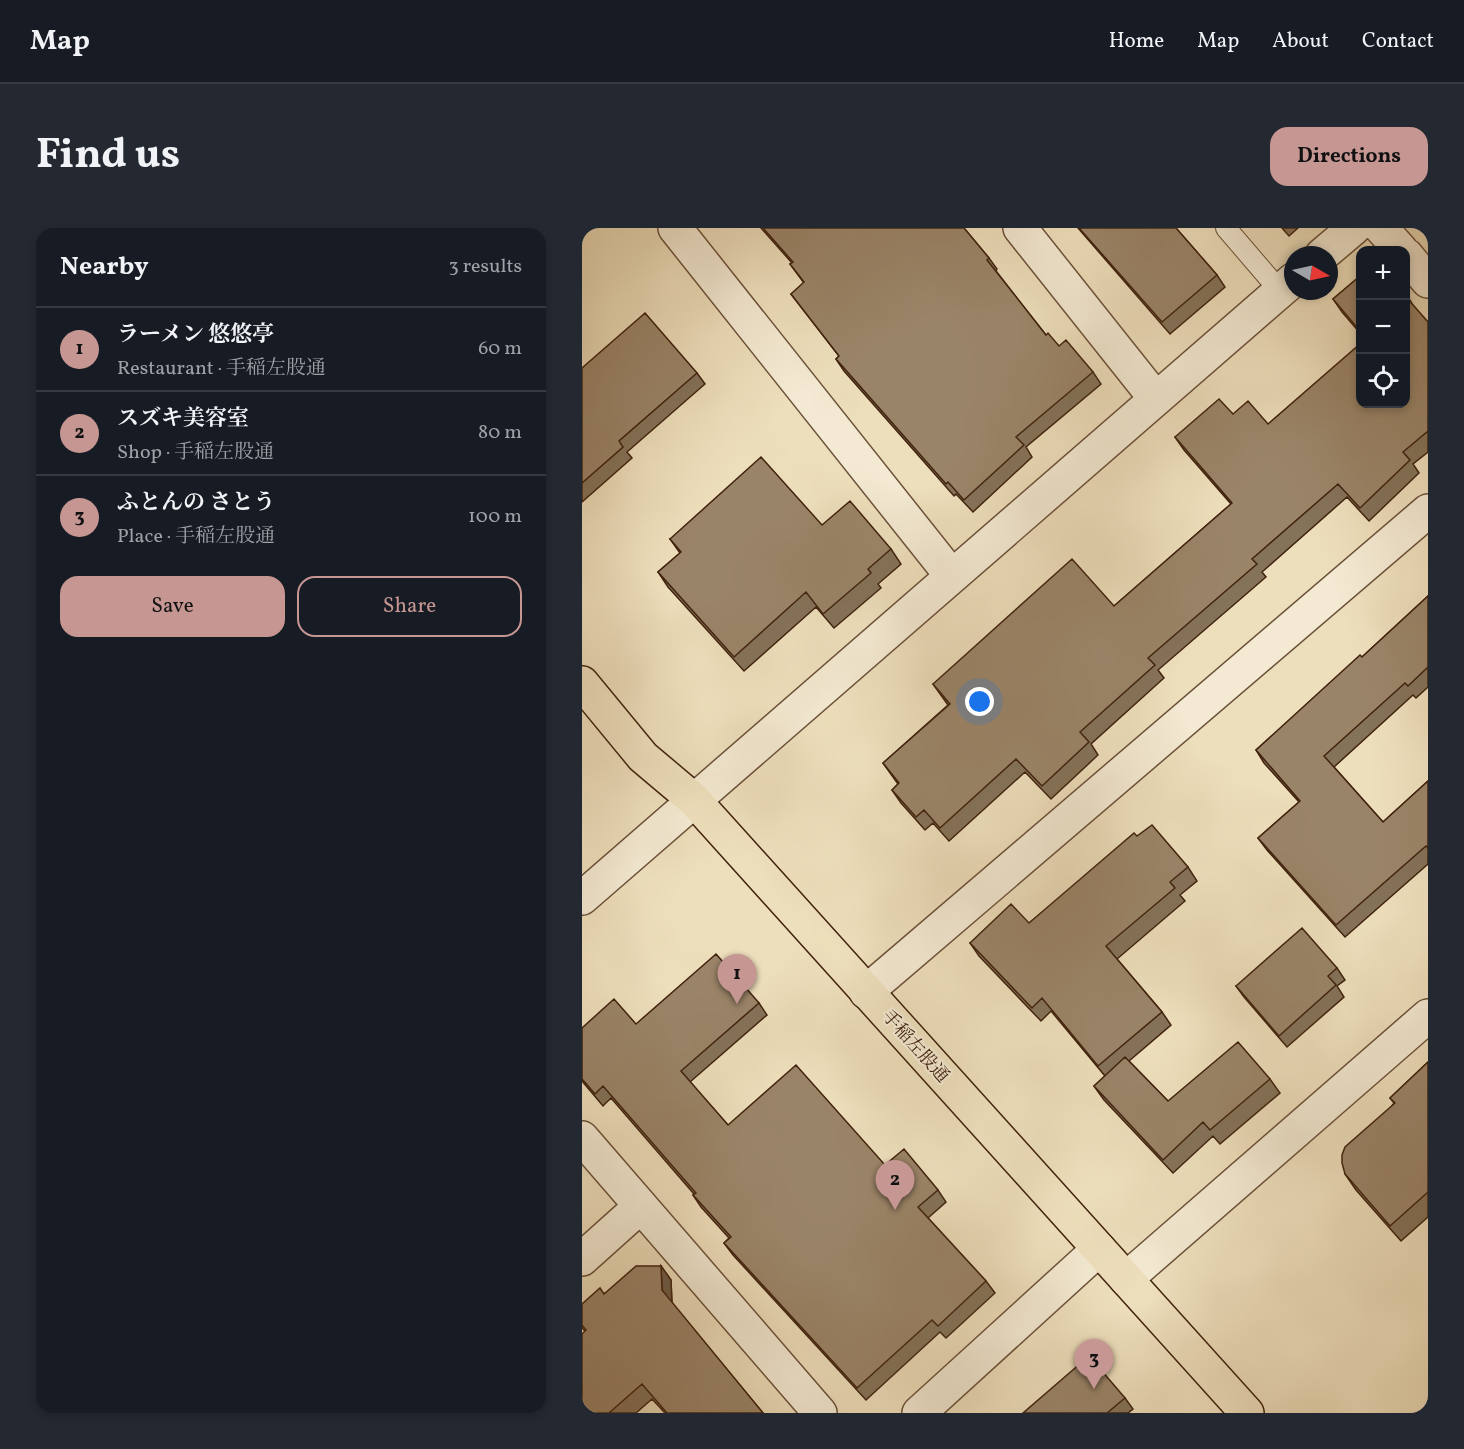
<!DOCTYPE html>
<html lang="en">
<head>
<meta charset="utf-8">
<style>
  :root { --surface:#171b24; --page:#242831; --text:#f1f3f6; --muted:#9ea1a6; --line:#363941; --accent:#c59692 }
  body { margin:0; font-family:Vollkorn,"Noto Serif JP",serif; background:var(--page); color:var(--text) }
  .controls { position:absolute; right:18px; top:18px; display:grid; overflow:hidden; border-radius:12px; box-shadow:0 3px 9px #0003 }
  .controls button { width:54px; height:54px; display:grid; place-items:center; padding:0; border:0; border-bottom:2px solid var(--line); background:var(--surface); color:var(--text); font:30px sans-serif }
  .compass { position:absolute; left:702px; top:18px; width:54px; height:54px; border-radius:50%; background:var(--surface); box-shadow:0 3px 9px #0003; rotate:99deg }
  .you { position:absolute; left:398px; top:474px; width:21px; height:21px; margin:-15px; border:4px solid #fff; border-radius:50%; background:#1a73e8; box-shadow:0 0 0 9px #1a73e833 }
  .badge { display:grid; place-items:center; width:39px; height:39px; border-radius:50%; background:var(--accent); color:#111; font-size:20px; font-weight:700 }
  .pin { position:absolute; translate:-50% -50px; filter:drop-shadow(0 2px 3px #0008) }
  .pin::after { content:''; position:absolute; top:32px; width:21px; height:18px; background:inherit; clip-path:polygon(0 0,100% 0,50% 100%) }
  .list { margin:0; padding:0; list-style:none }
  h2 { display:flex; justify-content:space-between; align-items:center; height:78px; margin:0; padding:0 24px; font-size:26px }
  h2 small { font-size:20px; font-weight:400; color:var(--muted) }
  .list li { display:grid; grid-template-columns:39px 1fr auto; gap:18px; align-items:center; box-sizing:border-box; height:84px; padding:0 24px; border-top:2px solid var(--line) }
  .list b { display:block; font-size:22px; white-space:nowrap }
  .list p { margin:0; font-size:20px; white-space:nowrap; color:var(--muted) }
  .list em { font-size:20px; font-style:normal; color:var(--muted) }
  .actions { display:flex; gap:12px; padding:18px 24px }
  .actions a { flex:1; padding:14px 0; border:2px solid var(--accent); border-radius:18px; text-align:center; font-size:21px; color:var(--accent) }
  .actions .main { background:var(--accent); color:#111 }
  .icon { flex:none; width:33px; height:33px; fill:none; stroke:currentColor; stroke-width:2; stroke-linecap:round; stroke-linejoin:round }
  .map { position:relative; flex:none; width:846px; height:1185px; overflow:hidden; border-radius:18px }
  header { display:flex; align-items:center; gap:36px; box-sizing:border-box; height:84px; padding:0 30px; background:var(--surface); border-bottom:2px solid var(--line) }
  header strong { font-size:28px }
  nav { display:flex; gap:33px; margin-inline-start:auto; font-size:21px }
  .intro { display:flex; align-items:center; justify-content:space-between; box-sizing:border-box; height:144px; padding:0 36px }
  h1 { margin:0; font-size:42px }
  .button { padding:15px 27px; border-radius:18px; background:var(--accent); color:#111; font-size:21px; font-weight:700 }
  main { display:flex; gap:36px; padding:0 36px }
  aside { flex:1; background:var(--surface); border-radius:18px; box-shadow:0 3px 9px #0003 }
  .map>svg:first-child { display:block }
</style>
</head>
<body>
<header>
<strong>Map</strong>
<nav><a>Home</a><a>Map</a><a>About</a><a>Contact</a></nav>
</header>
<div class="intro"><h1>Find us</h1><a class="button">Directions</a></div>
<main>
<aside>
<h2>Nearby<small>3 results</small></h2>
<ul class="list">
<li><span class="badge">1</span><div><b>ラーメン 悠悠亭</b><p>Restaurant · 手稲左股通</p></div><em>60 m</em></li>
<li><span class="badge">2</span><div><b>スズキ美容室</b><p>Shop · 手稲左股通</p></div><em>80 m</em></li>
<li><span class="badge">3</span><div><b>ふとんの さとう</b><p>Place · 手稲左股通</p></div><em>100 m</em></li>
</ul>
<div class="actions"><a class="main">Save</a><a>Share</a></div>
</aside>
<div class="map">
<svg width="846" height="1185" viewBox="0 0 846 1185">
  <rect width="100%" height="100%" fill="#eedfbc"/>
  <filter id="stains"><feTurbulence type="fractalNoise" baseFrequency=".00333" numOctaves="4"/><feColorMatrix values="0 0 0 0 .2 0 0 0 0 .09 0 0 0 0 .02 0 0 0 .5 -.17"/></filter>
  <radialGradient id="worn" r=".72"><stop offset=".6" stop-color="#630" stop-opacity="0"/><stop offset="1" stop-color="#630" stop-opacity=".3"/></radialGradient>
  <g fill="none" stroke-linecap="round" stroke-linejoin="round">
    <defs>
      <path id="service" d="M 644,0 L 698,63"/>
      <path id="minor" d="M 93,0 L 369,347
        M 438,0 L 574,171
        M 799,0 L 819,22
        M 740,27 L 772,0
        M 824,27 L 846,53
        M 0,670 L 711,52
        M 284,764 L 846,283
        M 0,910 L 238,1185
        M 0,1031 L 59,978
        M 544,1051 L 846,788
        M 337,1185 L 517,1021"/>
      <path id="primary" d="M 0,455 L 61,529 L 112,572 L 665,1185"/>
    </defs>
    <use href="#service" stroke="#6c513a" stroke-width="22"/>
    <use href="#minor" stroke="#6c513a" stroke-width="36"/>
    <use href="#primary" stroke="#40220e" stroke-width="36"/>
    <use href="#service" stroke="#f4ead3" stroke-width="20"/>
    <use href="#minor" stroke="#f4ead3" stroke-width="33"/>
    <use href="#primary" stroke="#eedfbc" stroke-width="33"/>
  </g>
  <path fill="#847259" stroke="#40220e" stroke-width="1.5" d="M 179,0 L 382,0 L 407,30 L 415,41 L 414,43 L 464,107 L 477,118 L 511,144 L 519,156 L 444,219 L 450,229 L 391,284 L 374,266 L 372,268 L 262,143 L 254,131 L 257,128 L 209,66 L 222,55 L 208,36 L 210,35 Z
    M 496,0 L 594,0 L 635,47 L 643,59 L 588,106 Z
    M 700,0 L 716,0 L 707,8 Z
    M 778,48 L 778,105 L 760,84 L 751,71 Z
    M 824,65 L 832,79 L 846,94 L 846,224 L 831,236 L 837,245 L 787,293 L 765,269 L 680,344 L 684,349 L 576,442 L 582,450 L 509,516 L 516,527 L 469,571 L 443,544 L 367,613 L 351,595 L 343,602 L 319,575 L 310,562 L 316,556 L 301,535 L 366,477 L 351,456 L 532,378 L 649,276 L 602,222 L 593,209 L 651,186 L 686,196 L 824,176 Z
    M 0,140 L 115,145 L 123,156 L 45,224 L 50,230 L 0,274 Z
    M 240,297 L 309,321 L 319,336 L 296,356 L 299,360 L 252,400 L 234,379 L 162,443 L 86,359 L 76,344 L 98,325 L 88,311 Z
    M 846,368 L 846,459 L 834,470 L 831,467 L 752,539 L 801,594 L 846,553 L 846,636 L 763,709 L 685,622 L 676,610 L 717,574 L 682,535 L 674,522 L 780,429 Z
    M 555,608 L 606,639 L 615,653 L 598,667 L 603,673 L 535,731 L 580,784 L 589,797 L 547,833 L 586,873 L 688,851 L 698,865 L 638,916 L 631,908 L 591,945 L 522,872 L 512,858 L 523,848 L 469,783 L 459,793 L 397,728 L 388,715 L 447,695 Z
    M 755,740 L 763,752 L 755,758 L 762,769 L 705,819 L 662,769 L 654,758 Z
    M 177,775 L 185,787 L 108,854 L 146,897 L 303,937 L 356,962 L 364,974 L 346,990 L 404,1053 L 413,1065 L 364,1110 L 358,1104 L 284,1172 L 151,1027 L 142,1015 L 147,1010 L 119,979 L 111,967 L 112,966 L 29,870 L 21,878 L 0,853 L 0,800 L 54,796 Z
    M 846,834 L 846,989 L 819,1013 L 774,962 L 763,946 L 812,875 L 808,870 Z
    M 79,1038 L 89,1052 L 90,1075 L 181,1185 L 83,1185 L 70,1171 L 54,1185 L 0,1185 L 3,1103 L 0,1100 L 0,1076 Z
    M 543,1170 L 551,1181 L 546,1185 L 441,1185 Z"/>
  <path fill="#6c5c49" stroke="#40220e" stroke-width="1.5" d="M 79,1038 L 89,1052 L 90,1077 L 80,1062 Z"/>
  <path fill="#9a8468" stroke="#40220e" stroke-width="1.5" d="M 181,0 L 382,0 L 407,30 L 405,32 L 464,107 L 466,105 L 477,118 L 484,112 L 511,144 L 434,209 L 442,217 L 382,272 L 366,254 L 364,256 L 254,131 L 257,128 L 209,66 L 222,54 L 208,36 L 211,34 Z
    M 497,0 L 594,0 L 635,47 L 580,94 Z
    M 778,48 L 778,103 L 751,71 Z
    M 824,69 L 846,94 L 846,203 L 821,224 L 828,232 L 778,280 L 756,256 L 670,331 L 675,336 L 566,430 L 573,437 L 498,504 L 507,514 L 460,558 L 434,531 L 358,600 L 342,582 L 334,589 L 310,562 L 317,555 L 301,535 L 368,476 L 351,456 L 490,331 L 532,378 L 650,275 L 593,209 L 637,171 L 651,186 L 666,173 L 686,196 L 778,116 L 778,176 L 824,176 Z
    M 63,85 L 115,145 L 37,213 L 41,219 L 0,255 L 0,140 Z
    M 179,229 L 240,297 L 268,273 L 309,321 L 286,341 L 289,345 L 241,386 L 224,364 L 152,429 L 76,344 L 99,324 L 88,311 Z
    M 846,368 L 846,439 L 826,458 L 823,455 L 742,528 L 801,594 L 846,553 L 846,620 L 844,618 L 754,697 L 676,610 L 718,573 L 674,522 L 778,427 L 780,429 Z
    M 570,597 L 606,639 L 588,654 L 593,660 L 524,718 L 580,784 L 516,838 L 460,770 L 450,780 L 388,715 L 429,676 L 447,695 L 552,605 L 555,608 Z
    M 720,700 L 755,740 L 746,748 L 754,757 L 697,808 L 654,758 Z
    M 134,726 L 177,775 L 99,843 L 146,897 L 214,837 L 303,937 L 322,921 L 356,962 L 336,979 L 404,1053 L 356,1098 L 350,1092 L 275,1160 L 142,1015 L 149,1009 L 111,967 L 114,965 L 21,858 L 13,866 L 0,851 L 0,800 L 32,771 L 54,796 Z
    M 656,814 L 688,851 L 628,902 L 621,894 L 581,932 L 512,858 L 543,829 L 586,873 Z
    M 846,834 L 846,964 L 808,998 L 763,946 L 760,935 L 760,927 L 763,919 L 813,875 L 808,870 Z
    M 54,1038 L 79,1038 L 80,1062 L 181,1185 L 85,1185 L 60,1156 L 27,1185 L 0,1185 L 0,1106 L 4,1102 L 0,1097 L 0,1076 L 18,1060 L 22,1066 Z
    M 507,1128 L 543,1170 L 525,1185 L 441,1185 Z"/>
  <g text-anchor="middle" stroke-width="4.5" stroke-linejoin="round" paint-order="stroke">
    <g font-size="18" fill="#40220e" stroke="#f4ead3">
      <text transform="translate(334 818) rotate(48)" y="6">手稲左股通</text>
    </g>
  </g>
  <rect width="100%" height="100%" filter="url(#stains)"/>
  <rect width="100%" height="100%" fill="url(#worn)"/>
</svg>
<div class="controls">
<button>+</button>
<button>−</button>
<button><svg class="icon" aria-label="locate" viewBox="0 0 24 24"><circle cx="12" cy="12" r="6"/><path d="M12 2v4M12 18v4M2 12h4M18 12h4"/></svg></button>
</div>
<svg class="compass" viewBox="-18 -18 36 36"><path d="M0-13l5 13h-10z" fill="#e53935"/><path d="M0 13l5-13h-10z" fill="#9ea1a6"/></svg>
<div class="you"></div>
<div class="pin badge" style="left:155px;top:776px">1</div>
<div class="pin badge" style="left:313px;top:982px">2</div>
<div class="pin badge" style="left:512px;top:1161px">3</div>
</div>
</main>
</body>
</html>
